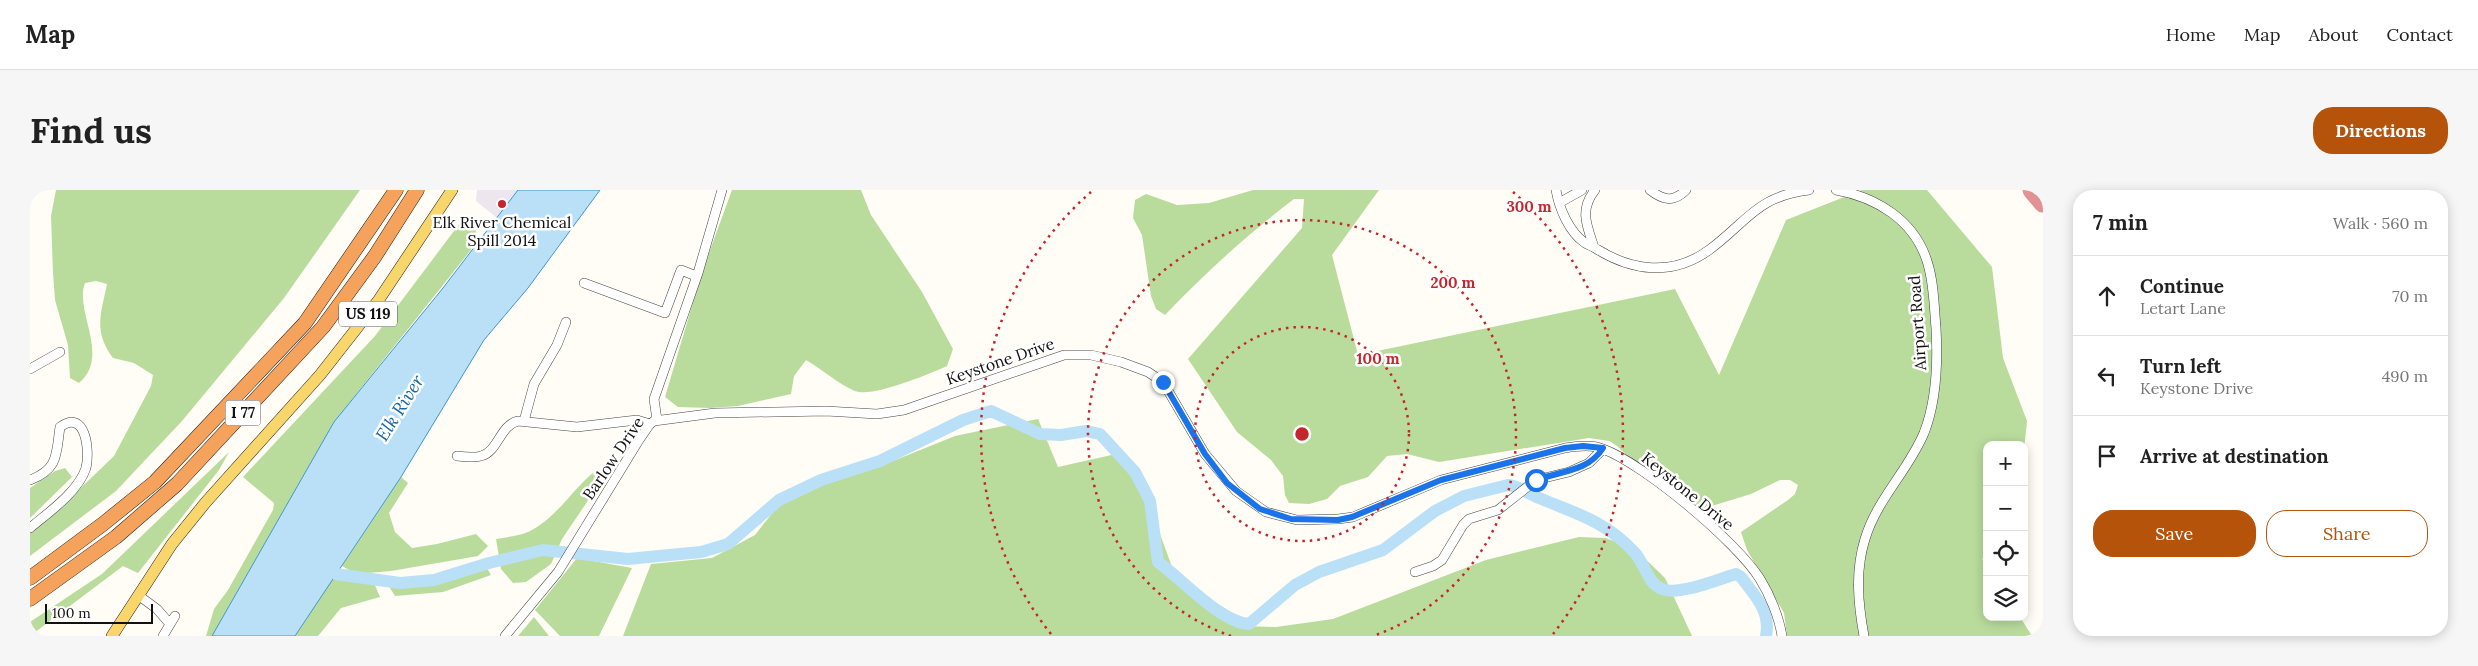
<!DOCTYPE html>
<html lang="en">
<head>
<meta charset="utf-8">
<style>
  :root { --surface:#fff; --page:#f6f6f6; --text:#222; --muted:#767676; --line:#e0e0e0; --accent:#b45309 }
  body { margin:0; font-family:Lora,serif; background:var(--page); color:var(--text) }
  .controls { position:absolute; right:15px; bottom:15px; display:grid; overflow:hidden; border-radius:10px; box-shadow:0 2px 12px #0003 }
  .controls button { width:45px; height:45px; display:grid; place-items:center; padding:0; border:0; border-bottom:1px solid var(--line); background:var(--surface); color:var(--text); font:25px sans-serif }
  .scale { position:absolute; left:15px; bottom:12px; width:108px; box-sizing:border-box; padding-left:5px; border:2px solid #111; border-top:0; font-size:14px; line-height:18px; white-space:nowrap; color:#111; -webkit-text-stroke:4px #fff; paint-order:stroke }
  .stop { position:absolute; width:15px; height:15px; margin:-11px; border:4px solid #1a73e8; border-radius:50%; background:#fff }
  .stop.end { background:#1a73e8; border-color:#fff; box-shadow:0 1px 5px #0008 }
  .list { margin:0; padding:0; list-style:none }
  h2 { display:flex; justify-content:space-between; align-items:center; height:65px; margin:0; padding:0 20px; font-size:21px }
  h2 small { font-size:16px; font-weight:400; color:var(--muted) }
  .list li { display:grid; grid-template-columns:32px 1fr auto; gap:15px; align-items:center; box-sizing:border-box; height:80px; padding:0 20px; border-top:1px solid var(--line) }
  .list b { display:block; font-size:19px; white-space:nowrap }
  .list p { margin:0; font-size:16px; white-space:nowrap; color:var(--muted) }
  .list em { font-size:16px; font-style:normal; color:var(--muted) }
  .actions { display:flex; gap:10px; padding:15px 20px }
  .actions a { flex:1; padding:11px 0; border:1px solid var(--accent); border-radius:20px; text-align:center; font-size:18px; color:var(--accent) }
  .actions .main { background:var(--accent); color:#fff }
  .icon { flex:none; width:28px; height:28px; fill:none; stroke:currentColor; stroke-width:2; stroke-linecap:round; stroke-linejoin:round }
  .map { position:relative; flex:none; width:2013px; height:446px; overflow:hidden; border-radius:20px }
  header { display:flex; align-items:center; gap:30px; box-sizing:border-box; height:70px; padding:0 25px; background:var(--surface); border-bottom:1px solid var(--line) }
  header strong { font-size:24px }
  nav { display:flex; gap:28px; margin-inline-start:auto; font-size:18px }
  .intro { display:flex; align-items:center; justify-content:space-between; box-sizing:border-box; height:120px; padding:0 30px }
  h1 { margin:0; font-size:35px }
  .button { padding:12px 22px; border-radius:20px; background:var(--accent); color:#fff; font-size:18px; font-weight:700 }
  main { display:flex; gap:30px; padding:0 30px }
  aside { flex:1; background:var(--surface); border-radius:20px; box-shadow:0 2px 12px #0003 }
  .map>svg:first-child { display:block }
</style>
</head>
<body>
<header>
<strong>Map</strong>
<nav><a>Home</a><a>Map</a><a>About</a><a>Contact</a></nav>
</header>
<div class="intro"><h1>Find us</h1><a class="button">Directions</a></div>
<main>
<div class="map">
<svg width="2013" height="446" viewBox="0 0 2013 446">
  <rect width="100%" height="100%" fill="#fffdf5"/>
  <path fill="#eee6ef" d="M 447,0 L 488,0 L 467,28 L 446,11 Z"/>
  <path fill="#b9dc9c" d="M 26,0 L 330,0 L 254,108 L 152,231 L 86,301 L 0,366 L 0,343 L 34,314 L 84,266 L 121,196 L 123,185 L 104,173 L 83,168 C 63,141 71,124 77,94 L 66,91 L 55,93 C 44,121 81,166 49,193 L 40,188 L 38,155 L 25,110 L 23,83 L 21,26 Z
    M 702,0 L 831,0 L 841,25 L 892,102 L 923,159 L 917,176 C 899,184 842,208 825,201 C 808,194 792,179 776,170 L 764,186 L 761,204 L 708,216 L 680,218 L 648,217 L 635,207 L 672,82 Z
    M 1223,0 L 1349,0 L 1302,65 L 1328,165 L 1645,99 L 1689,185 L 1756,30 L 1832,0 L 1897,0 L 1962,77 L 1973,168 L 1997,231 L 1994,260 L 1994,255 L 1957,255 L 1957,365 L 1952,369 L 1957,376 L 1957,427 L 1990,427 L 2002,446 L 1757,446 L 1754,423 L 1717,360 L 1711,342 L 1758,310 L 1765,304 L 1768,295 L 1760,290 L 1750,290 L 1721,304 L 1672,319 L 1619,286 L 1587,256 L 1579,251 L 1559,248 L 1409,272 L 1377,264 L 1357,266 L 1338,287 L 1310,296 L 1297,309 L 1279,314 L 1259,313 L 1255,305 L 1253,286 L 1241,270 L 1207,242 L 1158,169 L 1272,38 L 1274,9 L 1264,9 C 1218,44 1175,83 1135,125 L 1126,119 L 1121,106 L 1112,45 L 1103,28 L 1105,10 L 1116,4 L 1147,15 L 1179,13 Z
    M 430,33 L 445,38 L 448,51 L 304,232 L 182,446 L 176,446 L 184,419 L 198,400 L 243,320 L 244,313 L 213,287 L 345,146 Z
    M 1008,229 L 1028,277 L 1086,264 L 1117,297 L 1126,333 L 1146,388 L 1172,410 L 1214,436 L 1246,437 L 1303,429 L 1456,370 L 1549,347 L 1575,348 L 1603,357 L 1635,388 L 1662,446 L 593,446 L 621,374 L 682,368 L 725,345 L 747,317 L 780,298 L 858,273 L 925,246 Z
    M 199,262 L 189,280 L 108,383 L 93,376 L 0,446 L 0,432 L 72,384 Z
    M 35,278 L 42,287 L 0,328 L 0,298 L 25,281 Z
    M 565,281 L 568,287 L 557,312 L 532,349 L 521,374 L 496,392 L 483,393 L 471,379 L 466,349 C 477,347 490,346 500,341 C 527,327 542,300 565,281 Z
    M 371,287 L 378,293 L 359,323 L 365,342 L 382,358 L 407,354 L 446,344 L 458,356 L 448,366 L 361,381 L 326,384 L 312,376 Z
    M 547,368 L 602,378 L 569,446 L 530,446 L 505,420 Z
    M 455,375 L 461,385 L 413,402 L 365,406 L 357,393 L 395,396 L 422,389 Z
    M 304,387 L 344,393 L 350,407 L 311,418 L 288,446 L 265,446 Z
    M 504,427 L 519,446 L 488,446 Z"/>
  <path fill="#b9e0f7" stroke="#3f96cf" d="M 488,0 L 570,0 L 498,98 L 454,150 L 371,287 L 265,446 L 182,446 L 304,232 L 413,98 Z"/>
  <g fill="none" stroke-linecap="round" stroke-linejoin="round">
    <path stroke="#b9e0f7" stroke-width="12" d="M 306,384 L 370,393 L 404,390 L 459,373 L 513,360 L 598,369 L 671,362 L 698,354 L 749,310 L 791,290 L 850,271 L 933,230 L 961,221 L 1010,244 L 1031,245 L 1056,241 L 1070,244 L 1105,282 L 1120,311 L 1128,372 C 1152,389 1190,432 1219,434 L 1265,395 L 1289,382 L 1353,360 L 1405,321 L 1434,306 L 1478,295 C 1489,296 1499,304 1509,308 C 1545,323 1578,332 1605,363 C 1615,374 1617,393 1632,399 C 1649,406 1689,389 1706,384 L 1711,387 C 1725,406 1741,421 1736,446"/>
    <path stroke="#e29292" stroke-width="19" d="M 2002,0 L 2013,13"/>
    <defs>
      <path id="minor" d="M 1526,0 C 1529,18 1539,42 1555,53 C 1558,55 1562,56 1565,58 C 1601,81 1642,87 1679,60 C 1717,32 1727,6 1779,0
        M 1620,0 C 1633,10 1643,13 1656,0
        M 1806,0 C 1846,7 1884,30 1897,71 C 1904,92 1904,116 1906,138 C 1908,173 1907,210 1894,243 C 1878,281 1847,309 1835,349 C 1825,381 1828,413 1834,446
        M 1529,13 L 1552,0
        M 1564,57 C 1557,36 1549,20 1565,0
        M 554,93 L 635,123 L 651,80 L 666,86
        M 0,179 L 30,162
        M 627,230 L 624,209 L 668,83 L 692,0
        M 494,231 L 504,194 L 527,155 L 536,132
        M 427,266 C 435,267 444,268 451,266 C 468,262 470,235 488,231 L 547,237 L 607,230 L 620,234
        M 0,290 C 29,279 26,264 30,237 C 56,218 60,261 56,278 C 48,302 19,322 0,338
        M 1385,382 L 1403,376 L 1412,370 L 1433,335 L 1439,329 L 1468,320 L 1506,290 L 1539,282 L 1559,273 L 1573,259
        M 108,405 L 127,419 L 140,434
        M 133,446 L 145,426
        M 475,446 L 528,382 L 609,250 L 620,234 L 624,231 L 685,223 L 796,221 L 847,224 L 874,220 L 1034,165 L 1061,165 L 1091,172 L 1118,182 L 1133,192 L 1175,264 L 1206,301 L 1236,322 L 1267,330 L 1308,329 L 1323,327 L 1411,290 L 1535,258 C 1547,256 1562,254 1573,259 C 1614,274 1707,352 1730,389 C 1740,405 1749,427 1752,446"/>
      <path id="major" d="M 82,446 L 142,354 L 176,312 L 290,185 L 348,111 L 422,0"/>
      <path id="highway" d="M 0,388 L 73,334 L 125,292 L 275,133 L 366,0
        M 0,409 L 86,347 L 147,294 L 293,137 L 345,66 L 387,0"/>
    </defs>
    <use href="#minor" stroke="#444" stroke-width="10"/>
    <use href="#major" stroke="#222" stroke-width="12"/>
    <use href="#highway" stroke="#222" stroke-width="15"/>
    <use href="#minor" stroke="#fff" stroke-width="9"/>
    <use href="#major" stroke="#f9d66b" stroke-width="11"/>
    <use href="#highway" stroke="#f5a25d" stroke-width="14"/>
  </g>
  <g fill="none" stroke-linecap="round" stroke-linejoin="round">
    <path stroke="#1a73e8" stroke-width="6" d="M 1133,192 L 1175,264 L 1197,293 L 1230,319 L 1261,329 L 1308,330 L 1322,327 L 1411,290 L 1535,258 L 1553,256 L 1573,258 C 1558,282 1530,281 1506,290"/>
  </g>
  <g fill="none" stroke="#c4262e" stroke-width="2.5" stroke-dasharray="2.5 5">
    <circle cx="1272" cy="244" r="107"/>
    <path d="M1201 446A214 214 0 1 1 1343 446"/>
    <path d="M1021 444A321 321 0 0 1 1061 2M1483 2A321 321 0 0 1 1523 444"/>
  </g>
  <circle fill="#c4262e" stroke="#fff" stroke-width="2" cx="472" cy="14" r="5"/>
  <g text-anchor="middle" stroke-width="5" stroke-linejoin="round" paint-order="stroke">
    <g fill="#fff" stroke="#585858" stroke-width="1">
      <rect x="309" y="111.5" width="58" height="25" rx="4"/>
      <rect x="195.5" y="210.5" width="35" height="25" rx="4"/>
    </g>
    <g font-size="15" font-weight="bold" fill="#111">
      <text x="338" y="129">US 119</text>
      <text x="213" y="228">I 77</text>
    </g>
    <g font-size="16" fill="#111" stroke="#fff">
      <text x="472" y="38">Elk River Chemical<tspan x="472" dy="18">Spill 2014</tspan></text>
    </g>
    <g font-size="16" fill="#111" stroke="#fff">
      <text transform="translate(1887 133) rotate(-94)" y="6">Airport Road</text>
      <text transform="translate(970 171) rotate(-19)" y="6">Keystone Drive</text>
      <text transform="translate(583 268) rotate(-56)" y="6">Barlow Drive</text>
      <text transform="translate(1658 301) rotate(39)" y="6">Keystone Drive</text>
    </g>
    <g font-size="18" font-style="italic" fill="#1768a6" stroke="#fff">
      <text transform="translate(370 218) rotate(-58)" y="6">Elk River</text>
    </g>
  </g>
  <circle cx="1272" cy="244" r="8" fill="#c4262e" stroke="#fff" stroke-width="2.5"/>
  <g font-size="15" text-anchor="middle" font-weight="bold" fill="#c4262e" stroke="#fff" stroke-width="5" stroke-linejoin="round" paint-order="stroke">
    <text x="1499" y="22">300 m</text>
    <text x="1423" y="98">200 m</text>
    <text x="1348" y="174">100 m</text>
  </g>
</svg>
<div class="controls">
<button>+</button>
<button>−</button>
<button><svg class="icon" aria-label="locate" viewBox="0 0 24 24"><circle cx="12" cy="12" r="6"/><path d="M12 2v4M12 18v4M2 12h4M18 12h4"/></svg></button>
<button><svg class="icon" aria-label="layers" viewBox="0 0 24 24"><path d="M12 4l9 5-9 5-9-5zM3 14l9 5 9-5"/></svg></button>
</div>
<div class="scale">100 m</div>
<div class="stop" style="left:1506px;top:290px"></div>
<div class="stop end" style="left:1133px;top:192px"></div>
</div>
<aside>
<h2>7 min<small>Walk · 560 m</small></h2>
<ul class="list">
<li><svg class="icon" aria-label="ahead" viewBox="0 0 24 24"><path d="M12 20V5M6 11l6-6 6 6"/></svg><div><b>Continue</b><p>Letart Lane</p></div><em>70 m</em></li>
<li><svg class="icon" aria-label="left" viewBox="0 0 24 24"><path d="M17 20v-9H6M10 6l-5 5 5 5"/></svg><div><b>Turn left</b><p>Keystone Drive</p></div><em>490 m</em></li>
<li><svg class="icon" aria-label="arrive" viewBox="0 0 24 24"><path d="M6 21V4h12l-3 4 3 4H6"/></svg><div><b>Arrive at destination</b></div></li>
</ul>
<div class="actions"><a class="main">Save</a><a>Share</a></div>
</aside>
</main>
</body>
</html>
